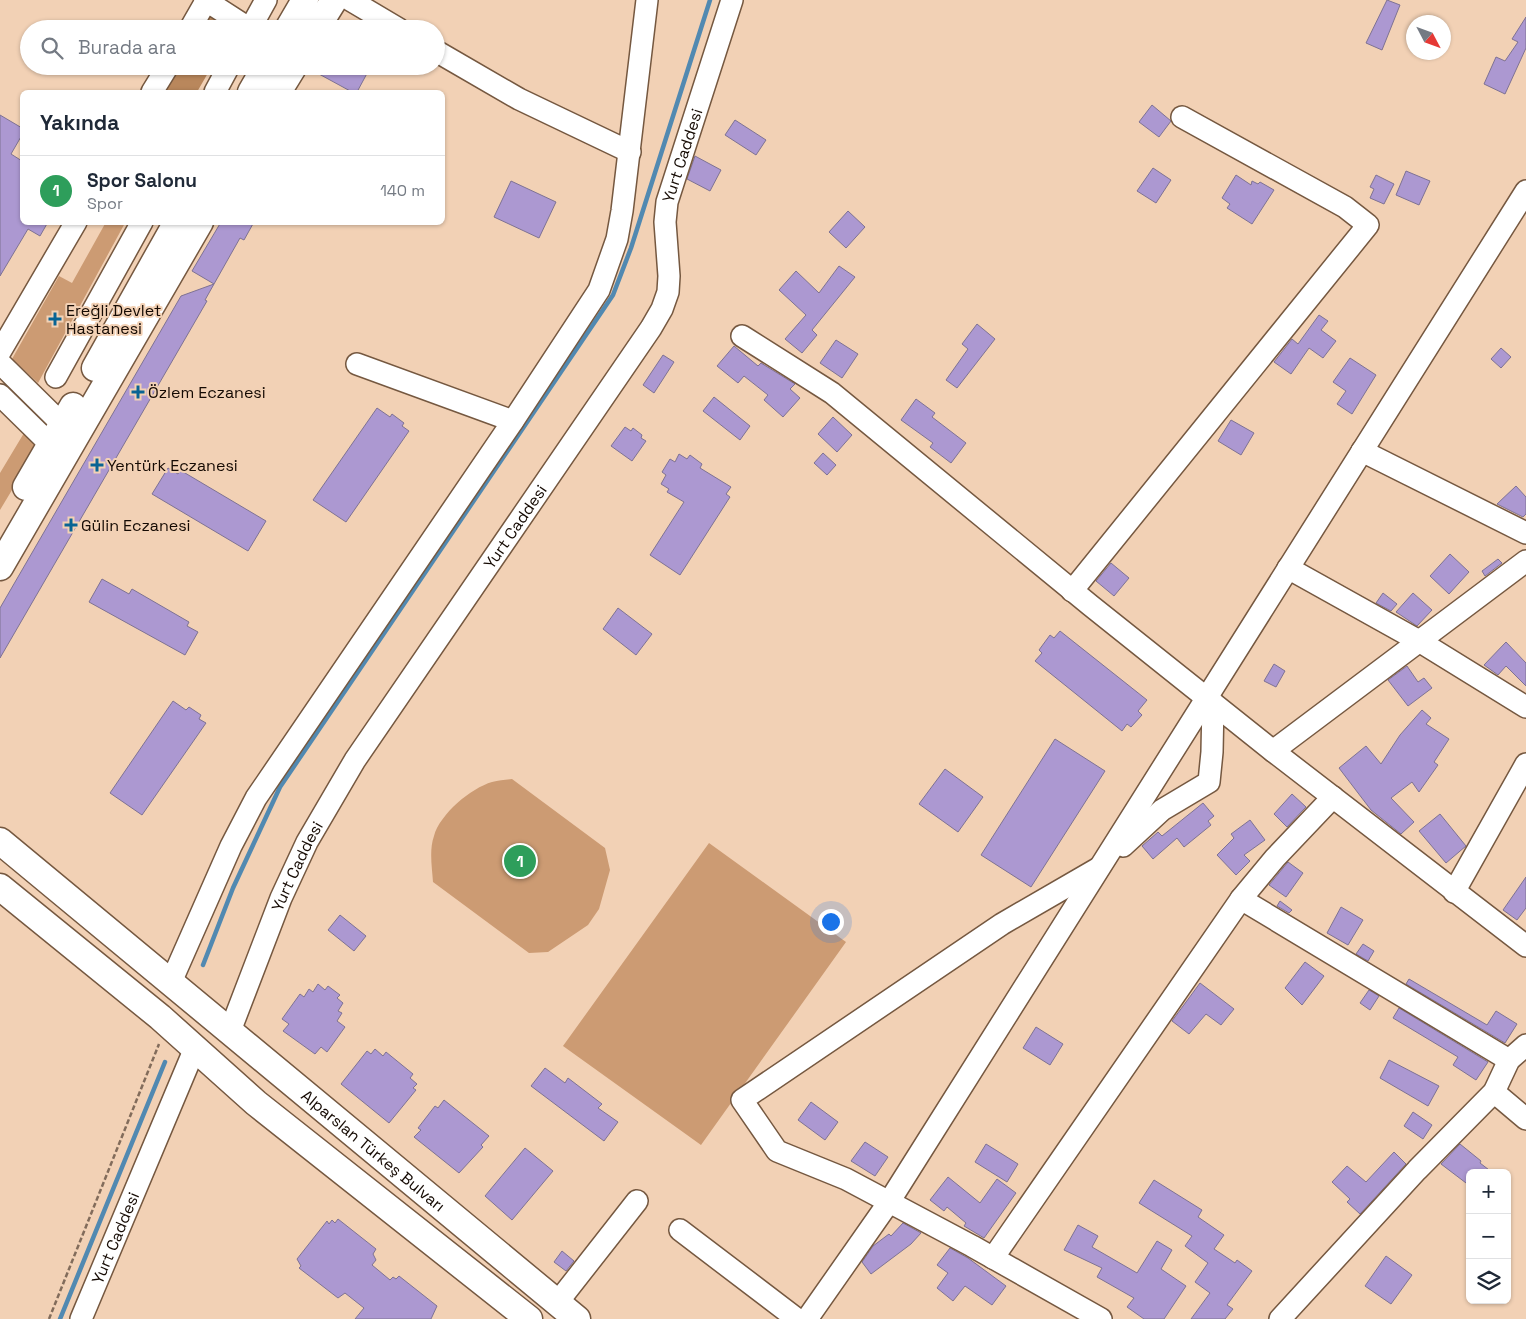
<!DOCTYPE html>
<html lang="tr">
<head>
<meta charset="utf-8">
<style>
  :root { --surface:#fff; --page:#f2f2f3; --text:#1f2937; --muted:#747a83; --line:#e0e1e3; --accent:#111827 }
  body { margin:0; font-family:"Space Grotesk",sans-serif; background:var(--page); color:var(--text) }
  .controls { position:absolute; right:15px; bottom:15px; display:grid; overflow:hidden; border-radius:8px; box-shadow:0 1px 4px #0004 }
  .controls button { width:45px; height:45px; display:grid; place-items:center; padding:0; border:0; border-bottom:1px solid var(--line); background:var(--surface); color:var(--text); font:25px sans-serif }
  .compass { position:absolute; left:1406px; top:15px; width:45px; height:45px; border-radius:50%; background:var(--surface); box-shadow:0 1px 4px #0004; rotate:131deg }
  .you { position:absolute; left:830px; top:921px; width:18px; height:18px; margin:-12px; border:4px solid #fff; border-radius:50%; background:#1a73e8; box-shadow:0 0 0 8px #1a73e833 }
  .badge { display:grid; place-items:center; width:32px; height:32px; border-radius:50%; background:var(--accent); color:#fff; font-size:16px; font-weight:700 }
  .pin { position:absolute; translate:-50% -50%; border:2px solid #fff; box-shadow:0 1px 5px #0006 }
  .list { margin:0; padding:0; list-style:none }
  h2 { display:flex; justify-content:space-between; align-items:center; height:65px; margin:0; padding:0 20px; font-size:21px }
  h2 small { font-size:16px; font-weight:400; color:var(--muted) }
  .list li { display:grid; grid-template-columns:32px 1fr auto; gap:15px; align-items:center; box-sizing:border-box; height:70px; padding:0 20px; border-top:1px solid var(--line) }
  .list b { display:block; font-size:19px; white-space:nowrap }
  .list p { margin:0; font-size:16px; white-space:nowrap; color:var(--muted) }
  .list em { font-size:16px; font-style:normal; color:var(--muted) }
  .icon { flex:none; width:28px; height:28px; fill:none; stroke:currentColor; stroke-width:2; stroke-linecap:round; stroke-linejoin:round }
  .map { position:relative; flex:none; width:1526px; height:1319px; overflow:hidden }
  .search { position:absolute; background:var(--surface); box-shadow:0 1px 4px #0004; left:20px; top:20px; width:425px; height:55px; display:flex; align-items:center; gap:12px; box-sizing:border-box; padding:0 18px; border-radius:28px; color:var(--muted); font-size:19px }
  .panel { position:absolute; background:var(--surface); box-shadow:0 1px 4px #0004; left:20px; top:90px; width:425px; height:135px; border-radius:8px }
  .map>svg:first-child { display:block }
</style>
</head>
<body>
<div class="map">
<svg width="1526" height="1319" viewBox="0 0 1526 1319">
  <rect width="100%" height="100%" fill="#f2d1b5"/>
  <path fill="#cc9b73" d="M 106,222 L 125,223 L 38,383 L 12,359 L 59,276 L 72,283 Z
    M 24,433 L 35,444 L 36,450 L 0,510 L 0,473 Z
    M 512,779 L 605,848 L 610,870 L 599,909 L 588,925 L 548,952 L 529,953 L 433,882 C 432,867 429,850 434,836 C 440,814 471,788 492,782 C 499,780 505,780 512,779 Z
    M 709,843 L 846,942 L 701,1145 L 563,1046 Z"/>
  <path fill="#b9875c" d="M 206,14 L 229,29 L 198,29 Z
    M 176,66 L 212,66 L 197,92 L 162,92 Z"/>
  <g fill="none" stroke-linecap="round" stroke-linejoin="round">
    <path stroke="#5189b1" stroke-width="4.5" d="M 203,965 L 233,888 L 280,787 L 613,295 L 631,248 L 710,0
      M 60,1319 L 165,1062"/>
  </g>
  <path fill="#ac98d1" stroke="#7e7293" d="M 1387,0 L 1400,5 L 1382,50 L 1366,43 Z
    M 1526,17 L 1526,48 L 1505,94 L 1484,84 L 1496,57 L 1505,61 L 1518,42 L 1512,39 Z
    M 324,66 L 371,66 L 357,92 L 352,92 L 319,74 Z
    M 1152,105 L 1171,121 L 1159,137 L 1139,122 Z
    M 0,115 L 22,128 L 22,135 L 11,154 L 22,161 L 22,222 L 48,222 L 40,236 L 28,229 L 0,276 Z
    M 735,120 L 766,140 L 756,155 L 725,135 Z
    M 695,156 L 721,170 L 710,191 L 687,179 Z
    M 1153,168 L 1171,180 L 1156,203 L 1137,191 Z
    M 1406,171 L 1430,181 L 1419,205 L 1396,195 Z
    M 1236,175 L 1251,185 L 1252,181 L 1258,184 L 1260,182 L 1274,190 L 1252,224 L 1227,208 L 1230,204 L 1222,198 Z
    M 1376,175 L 1394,184 L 1384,204 L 1370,198 L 1374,189 L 1370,187 Z
    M 511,181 L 556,202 L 539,238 L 494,217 Z
    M 848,211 L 865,227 L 846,248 L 829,232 Z
    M 221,222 L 254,222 L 244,240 L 240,238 L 214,284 L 192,271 Z
    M 839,266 L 855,277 L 812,330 L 817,335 L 802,353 L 785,339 L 806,315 L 779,290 L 796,271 L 819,293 Z
    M 214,284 L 205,300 L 207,301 L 0,658 L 0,608 L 181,296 Z
    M 1319,315 L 1328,321 L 1321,330 L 1336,341 L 1323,358 L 1309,348 L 1291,374 L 1274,362 L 1292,339 L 1298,344 Z
    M 977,324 L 995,339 L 957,388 L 946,380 L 968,349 L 962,344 Z
    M 836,340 L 858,354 L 842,378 L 820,363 Z
    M 734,346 L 758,366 L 761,363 L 795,384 L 790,389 L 800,398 L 783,417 L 764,400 L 768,395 L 744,376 L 738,383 L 717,366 Z
    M 1501,348 L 1511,357 L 1501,368 L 1491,359 Z
    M 663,355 L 674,362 L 654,393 L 643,385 Z
    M 1350,358 L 1376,375 L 1352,414 L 1337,404 L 1346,391 L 1333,382 Z
    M 714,397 L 750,426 L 740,440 L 703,411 Z
    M 916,399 L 935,413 L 932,417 L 966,443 L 951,463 L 930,447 L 933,443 L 901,420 Z
    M 377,408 L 390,417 L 392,414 L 404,423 L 402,426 L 409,431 L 346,522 L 313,500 Z
    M 833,417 L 852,435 L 837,452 L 818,434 Z
    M 1231,420 L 1254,433 L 1241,455 L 1218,441 Z
    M 625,427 L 631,431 L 633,428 L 642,435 L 641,438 L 646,441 L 632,461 L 611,446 Z
    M 823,453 L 836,465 L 827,475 L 814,463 Z
    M 679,454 L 687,459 L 690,455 L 702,464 L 700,468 L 731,487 L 726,494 L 730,497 L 680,575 L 650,555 L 684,502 L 667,492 L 669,489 L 661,484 L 666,475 L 662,472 L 670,459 L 675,462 Z
    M 168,468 L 178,474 L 180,470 L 266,521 L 248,551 L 152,494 Z
    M 1516,486 L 1526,497 L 1526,514 L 1523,517 L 1497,504 Z
    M 1450,554 L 1469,572 L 1449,594 L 1430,576 Z
    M 1498,559 L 1502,563 L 1485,576 L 1482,571 Z
    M 1111,563 L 1129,578 L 1114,596 L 1096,581 Z
    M 102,579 L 129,594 L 132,589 L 189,622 L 187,626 L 198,632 L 185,655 L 89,602 Z
    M 1383,593 L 1397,604 L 1391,611 L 1376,603 Z
    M 1413,593 L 1432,610 L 1417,626 L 1396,612 Z
    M 618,608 L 652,634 L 636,655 L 603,629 Z
    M 1060,631 L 1147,700 L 1138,711 L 1142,715 L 1131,727 L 1127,724 L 1122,731 L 1035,661 L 1042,653 L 1039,650 L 1050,635 L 1054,638 Z
    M 1506,642 L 1526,663 L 1526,686 L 1506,666 L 1498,675 L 1484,665 Z
    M 1274,664 L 1285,671 L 1276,687 L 1264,681 Z
    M 1407,666 L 1418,682 L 1424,678 L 1432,688 L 1408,706 L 1388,680 Z
    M 173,701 L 186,710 L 189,707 L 201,715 L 199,719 L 206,723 L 142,815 L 110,793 Z
    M 1422,710 L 1431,718 L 1426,724 L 1449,739 L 1434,762 L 1438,765 L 1419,792 L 1412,782 L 1391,798 L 1414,822 L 1401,834 L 1371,810 L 1339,768 L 1366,746 L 1381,764 L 1400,735 Z
    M 1055,739 L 1105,771 L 1031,887 L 981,855 Z
    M 945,769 L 983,797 L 958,832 L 919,804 Z
    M 1292,794 L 1306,807 L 1287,827 L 1274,814 Z
    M 1203,803 L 1214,816 L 1208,821 L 1211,825 L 1184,847 L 1177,838 L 1153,859 L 1142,846 L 1158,832 L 1162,836 Z
    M 1440,814 L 1466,846 L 1446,863 L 1419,831 Z
    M 1250,820 L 1265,840 L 1244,855 L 1250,861 L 1236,875 L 1217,855 L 1234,838 L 1231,834 Z
    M 1288,862 L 1303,873 L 1286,897 L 1269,885 Z
    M 1526,877 L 1526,908 L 1517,920 L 1503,910 Z
    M 1280,901 L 1292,910 L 1289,913 L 1277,906 Z
    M 1341,907 L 1363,920 L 1348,945 L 1327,933 Z
    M 340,915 L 366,936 L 354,951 L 328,930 Z
    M 1363,944 L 1374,951 L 1368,961 L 1356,954 Z
    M 1305,962 L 1324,976 L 1302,1005 L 1285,988 Z
    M 1409,979 L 1487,1025 L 1496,1011 L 1517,1024 L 1505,1043 L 1406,984 Z
    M 1200,983 L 1234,1009 L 1221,1025 L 1206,1014 L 1189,1034 L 1172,1021 Z
    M 318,984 L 325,990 L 328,986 L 340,995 L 337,998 L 343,1003 L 338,1011 L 342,1013 L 337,1021 L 345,1027 L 327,1052 L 321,1047 L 315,1054 L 283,1031 L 289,1024 L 282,1019 L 300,994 L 304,997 L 309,989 L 313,992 Z
    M 1369,990 L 1379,996 L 1370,1010 L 1360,1003 Z
    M 1399,1008 L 1488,1062 L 1476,1080 L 1453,1065 L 1458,1057 L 1393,1018 Z
    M 1036,1027 L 1063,1044 L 1050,1065 L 1023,1048 Z
    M 375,1049 L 383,1056 L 386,1052 L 413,1074 L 410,1078 L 417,1084 L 413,1088 L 416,1090 L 389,1123 L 341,1084 L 367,1051 L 371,1054 Z
    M 1389,1060 L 1439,1086 L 1428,1106 L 1380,1078 Z
    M 545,1068 L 565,1083 L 568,1078 L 602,1104 L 598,1108 L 618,1122 L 604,1141 L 531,1086 Z
    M 444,1100 L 489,1136 L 481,1145 L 483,1147 L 459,1173 L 414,1137 L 421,1130 L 418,1128 L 435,1106 L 438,1108 Z
    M 811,1102 L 838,1122 L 825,1140 L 798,1120 Z
    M 1413,1112 L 1432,1125 L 1423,1139 L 1404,1126 Z
    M 865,1142 L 888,1157 L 875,1176 L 851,1161 Z
    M 986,1144 L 1018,1164 L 1007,1182 L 975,1162 Z
    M 1460,1144 L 1481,1161 L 1480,1163 L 1493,1173 L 1470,1173 L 1470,1186 L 1441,1164 Z
    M 525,1148 L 553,1171 L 512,1220 L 485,1196 Z
    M 1394,1152 L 1406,1164 L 1360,1214 L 1347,1202 L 1350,1199 L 1332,1182 L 1347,1166 L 1366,1182 Z
    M 948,1177 L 980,1203 L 997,1179 L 1016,1193 L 984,1238 L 964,1226 L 966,1223 L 947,1207 L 944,1211 L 930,1200 Z
    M 1154,1180 L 1202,1210 L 1198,1217 L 1224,1235 L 1214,1249 L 1235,1263 L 1237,1260 L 1252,1271 L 1227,1305 L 1233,1309 L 1225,1319 L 1191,1319 L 1210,1293 L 1195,1282 L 1208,1263 L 1185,1246 L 1192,1236 L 1139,1203 Z
    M 338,1219 L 376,1249 L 373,1254 L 376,1260 L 372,1265 L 390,1280 L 393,1277 L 396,1279 L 399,1276 L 437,1306 L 431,1319 L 355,1319 L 364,1308 L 345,1293 L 338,1298 L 299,1268 L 301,1266 L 297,1259 L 327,1221 L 329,1224 L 332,1220 L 335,1223 Z
    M 903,1223 L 921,1233 L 911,1244 L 871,1274 L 862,1262 L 873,1246 L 889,1234 L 891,1236 Z
    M 1078,1225 L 1098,1236 L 1092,1247 L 1137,1273 L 1157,1241 L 1172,1250 L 1161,1269 L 1186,1286 L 1164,1319 L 1144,1319 L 1127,1307 L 1134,1298 L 1097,1277 L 1102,1268 L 1064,1250 Z
    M 950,1248 L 968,1258 L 1006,1286 L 992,1305 L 965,1286 L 953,1301 L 937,1288 L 948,1273 L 937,1265 Z
    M 562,1251 L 574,1261 L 566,1271 L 554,1262 Z
    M 1386,1256 L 1412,1275 L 1391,1304 L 1365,1286 Z"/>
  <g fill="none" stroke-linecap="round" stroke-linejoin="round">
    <defs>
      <g id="minor">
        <path d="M 205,0 L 250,29"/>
        <path d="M 350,0 L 399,29"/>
        <path d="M 190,29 L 206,1"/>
        <path d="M 250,29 L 266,0"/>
        <path d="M 436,51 L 519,99 L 630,152"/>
        <path d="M 152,92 L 168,66"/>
        <path d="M 215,92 L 229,66"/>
        <path d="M 742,336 L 832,393 L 1090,605 L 1273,751 L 1526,946"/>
        <path d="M 0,352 L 76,222"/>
        <path d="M 0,363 L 63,425 L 71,448 L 51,445 L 0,395"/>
        <path d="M 357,364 L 513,421"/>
        <path d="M 56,377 L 142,222"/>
        <path d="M 1362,451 L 1526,533"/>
        <path d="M 1288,568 L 1419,641 L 1526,707"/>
        <path d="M 1072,591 L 1368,225 L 1345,207 L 1182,117"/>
        <path d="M 1273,751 L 1526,561"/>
        <path d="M 1123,846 L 1162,810 L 1209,782 L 1212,752 L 1213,703"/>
        <path d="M 1097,869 L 1002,924 L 742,1100 L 777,1151 L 846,1179 L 972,1246 L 1101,1319"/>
        <path d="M 1454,892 L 1526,764"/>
        <path d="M 1241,899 L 1509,1060"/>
        <path d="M 171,982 L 231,846 L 256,798 L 513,421 L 599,290 L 617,239 L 622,211 L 647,0"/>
        <path id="s1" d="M 230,1031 L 281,898 L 307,842 L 355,760 L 651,328 L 662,309 L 668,292 L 669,276 L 665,222 L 667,202 L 732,0"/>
        <path d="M 1494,1092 L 1526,1119"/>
        <path d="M 680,1230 L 797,1319"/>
        <path d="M 993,1258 L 1241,899 L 1275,858 L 1333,797"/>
        <path d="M 557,1303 L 637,1201"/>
        <path id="s2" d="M 81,1319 L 195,1048"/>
        <path d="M 807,1319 L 889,1202 L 1526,191"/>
        <path d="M 1280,1319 L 1417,1170 L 1494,1092 L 1509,1060 L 1526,1045"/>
      </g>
      <g id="major">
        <path d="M 288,29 L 305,0"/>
        <path d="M 316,29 L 334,0"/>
        <path d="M 251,92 L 266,66"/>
        <path d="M 278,92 L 294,66"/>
        <path d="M 95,368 L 177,222"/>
        <path d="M 26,487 L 73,406"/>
        <path d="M 0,567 L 200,222"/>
        <path id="s3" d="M 0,841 L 577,1319"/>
        <path d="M 0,887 L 160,1017 L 256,1103 L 529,1319"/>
      </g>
    </defs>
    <use href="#minor" stroke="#755840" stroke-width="24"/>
    <use href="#major" stroke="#755840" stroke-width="29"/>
    <path stroke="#826c5b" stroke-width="2.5" stroke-dasharray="5 2.5" stroke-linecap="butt" d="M 49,1319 L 159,1044"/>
    <use href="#minor" stroke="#fff" stroke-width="21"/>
    <use href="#major" stroke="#fff" stroke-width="26"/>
  </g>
  <g fill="#096494" stroke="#f2d1b5" stroke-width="2">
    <path d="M52.5 311.5h5v5h5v5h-5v5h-5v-5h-5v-5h5z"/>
    <path d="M135.5 384.5h5v5h5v5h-5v5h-5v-5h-5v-5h5z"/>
    <path d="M94.5 457.5h5v5h5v5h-5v5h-5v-5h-5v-5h5z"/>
    <path d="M68.5 517.5h5v5h5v5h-5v5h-5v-5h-5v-5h5z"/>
  </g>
  <g text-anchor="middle" stroke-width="4" stroke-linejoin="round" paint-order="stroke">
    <g font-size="16" fill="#150a03" stroke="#f2d1b5">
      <text dy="6" stroke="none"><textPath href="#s1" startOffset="1002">Yurt Caddesi</textPath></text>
      <text dy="6" stroke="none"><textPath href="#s1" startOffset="582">Yurt Caddesi</textPath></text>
      <text dy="6" stroke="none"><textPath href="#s1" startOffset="178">Yurt Caddesi</textPath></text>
      <text dy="6" stroke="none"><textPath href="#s3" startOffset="485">Alparslan Türkeş Bulvarı</textPath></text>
      <text dy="6" stroke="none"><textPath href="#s2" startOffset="88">Yurt Caddesi</textPath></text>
    </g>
    <g font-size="16" fill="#150a03" stroke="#f2d1b5" text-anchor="start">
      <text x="66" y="316">Ereğli Devlet<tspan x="66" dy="18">Hastanesi</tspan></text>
      <text x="148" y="398">Özlem Eczanesi</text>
      <text x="107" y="471">Yentürk Eczanesi</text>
      <text x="81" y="531">Gülin Eczanesi</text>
    </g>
  </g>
</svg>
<div class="controls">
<button>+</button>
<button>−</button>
<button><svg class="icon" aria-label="layers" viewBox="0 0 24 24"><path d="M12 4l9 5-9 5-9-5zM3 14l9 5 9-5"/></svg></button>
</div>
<svg class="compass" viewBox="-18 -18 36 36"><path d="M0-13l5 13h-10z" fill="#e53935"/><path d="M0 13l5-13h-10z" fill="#747a83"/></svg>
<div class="you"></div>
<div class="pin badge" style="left:520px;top:861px;background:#2e9e5b">1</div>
<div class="search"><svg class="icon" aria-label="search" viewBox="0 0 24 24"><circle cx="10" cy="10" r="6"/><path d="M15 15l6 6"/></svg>Burada ara</div>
<section class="panel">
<h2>Yakında<small></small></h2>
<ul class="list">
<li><span class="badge" style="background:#2e9e5b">1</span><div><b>Spor Salonu</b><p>Spor</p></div><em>140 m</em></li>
</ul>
</section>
</div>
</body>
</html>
